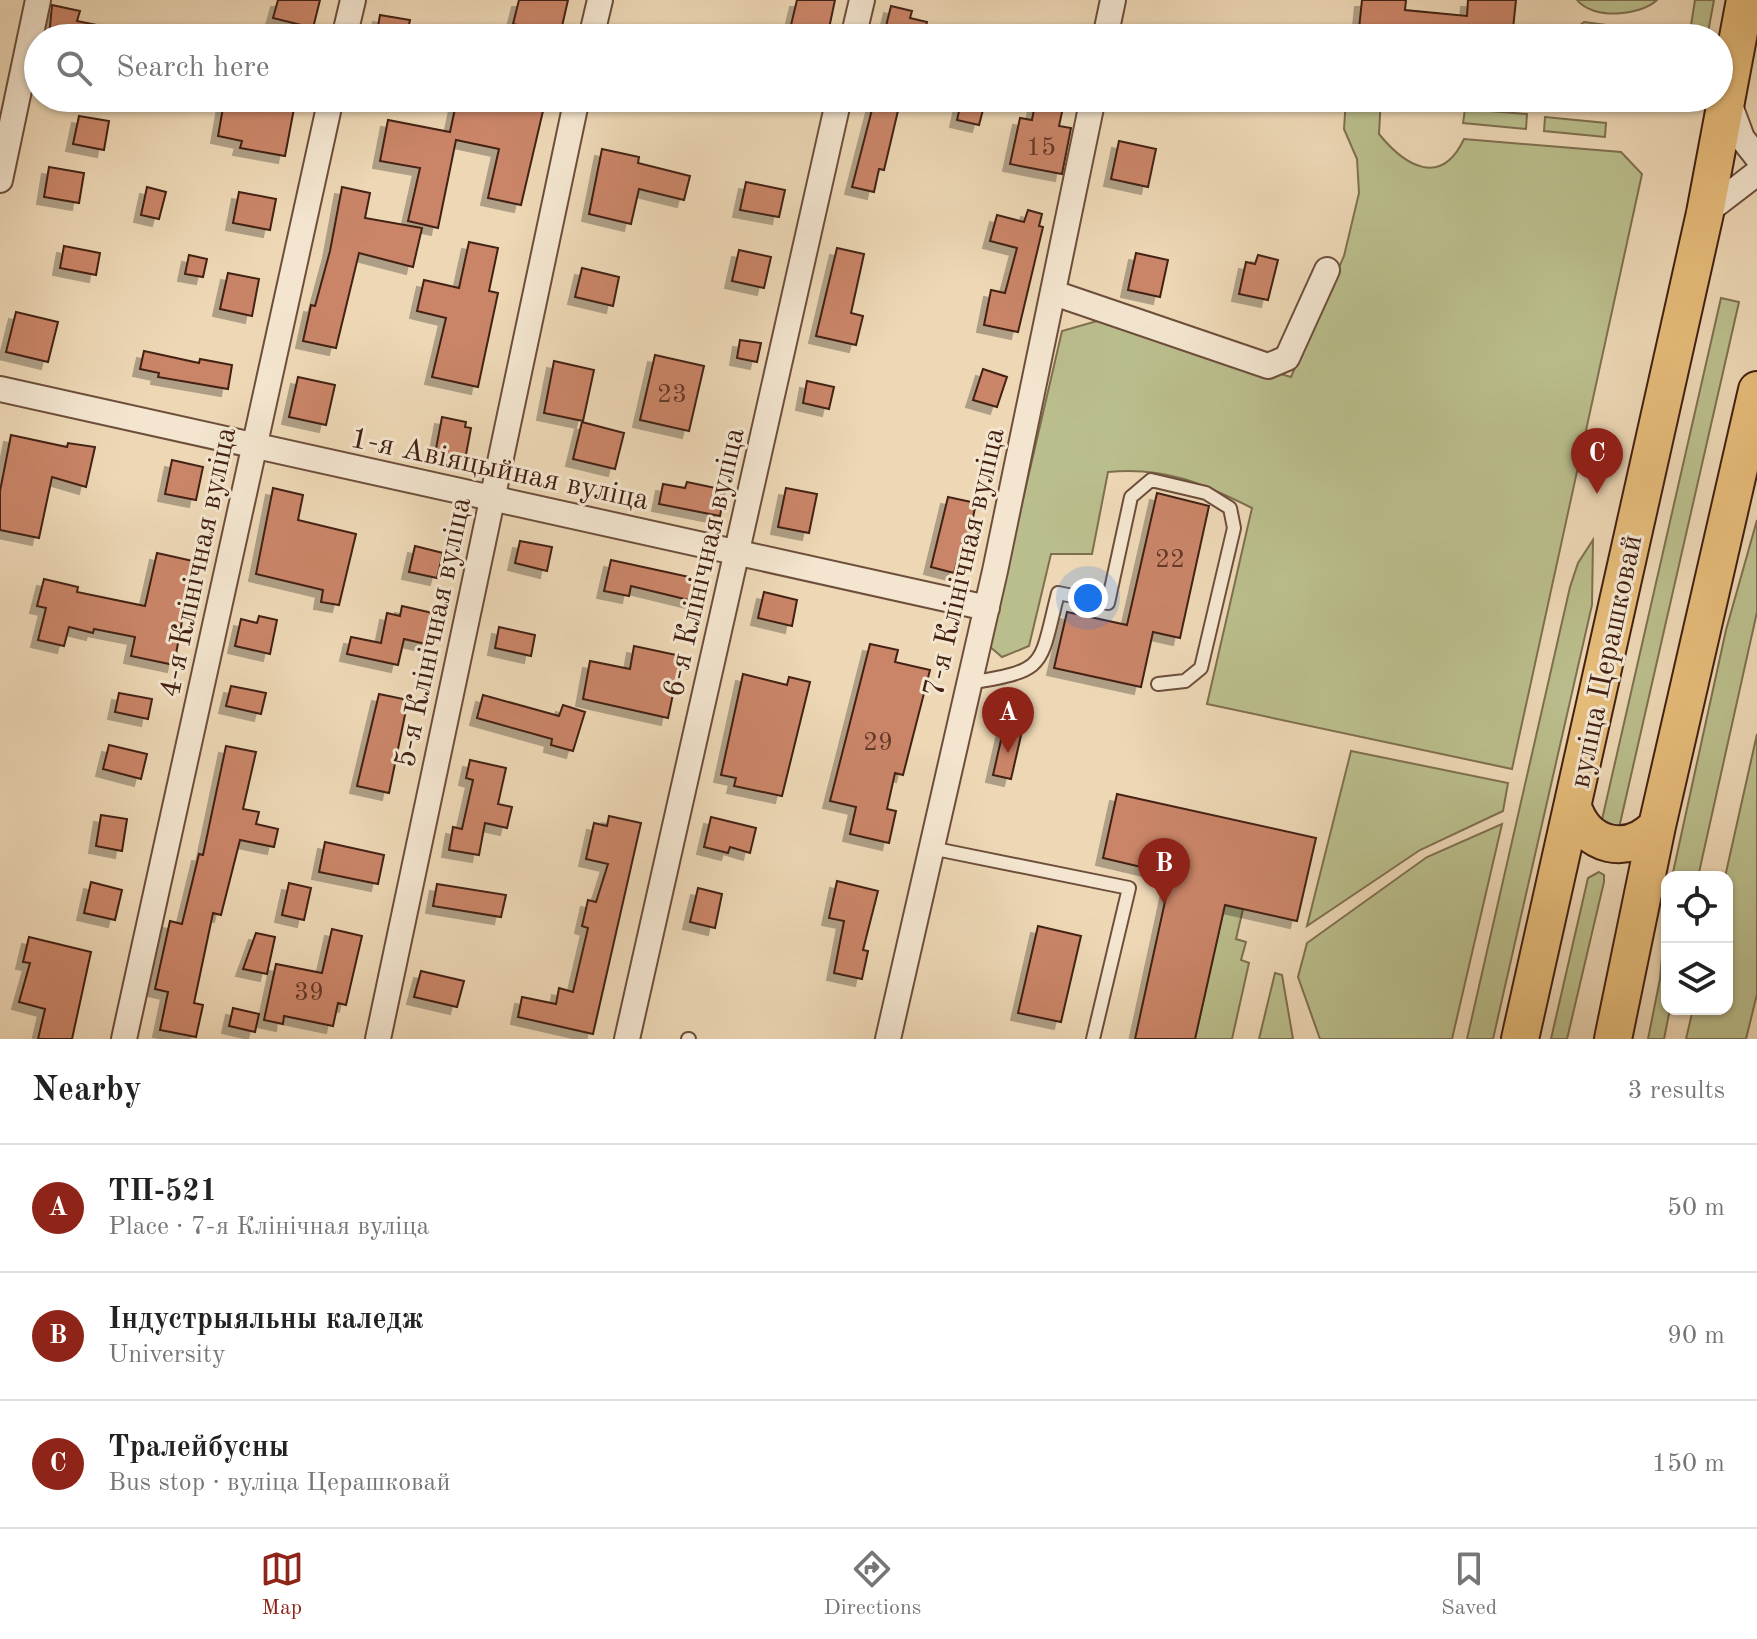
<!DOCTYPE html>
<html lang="en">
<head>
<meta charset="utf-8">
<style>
  :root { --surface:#fff; --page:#f2f2f2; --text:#222; --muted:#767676; --line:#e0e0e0; --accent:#8f2418 }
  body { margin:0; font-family:"Old Standard TT",serif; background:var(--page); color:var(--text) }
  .controls { position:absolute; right:24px; bottom:24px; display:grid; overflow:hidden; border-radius:16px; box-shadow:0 2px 6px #0004 }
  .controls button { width:72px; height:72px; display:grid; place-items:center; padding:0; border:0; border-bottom:2px solid var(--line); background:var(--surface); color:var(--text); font:40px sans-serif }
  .you { position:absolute; left:1088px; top:598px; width:28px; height:28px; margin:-20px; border:6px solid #fff; border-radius:50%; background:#1a73e8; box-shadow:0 0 0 12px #1a73e833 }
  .badge { display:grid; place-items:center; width:52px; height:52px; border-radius:50%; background:var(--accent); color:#fff; font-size:26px; font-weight:700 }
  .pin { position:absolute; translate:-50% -66px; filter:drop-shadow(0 2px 4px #0008) }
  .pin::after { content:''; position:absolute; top:42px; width:28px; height:24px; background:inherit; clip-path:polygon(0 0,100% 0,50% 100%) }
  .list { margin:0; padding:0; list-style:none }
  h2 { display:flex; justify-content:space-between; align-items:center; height:104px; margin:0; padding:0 32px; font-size:34px }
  h2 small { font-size:26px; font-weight:400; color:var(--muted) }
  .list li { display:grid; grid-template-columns:52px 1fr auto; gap:24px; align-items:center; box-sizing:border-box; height:128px; padding:0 32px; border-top:2px solid var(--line) }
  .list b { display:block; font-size:30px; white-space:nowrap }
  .list p { margin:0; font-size:26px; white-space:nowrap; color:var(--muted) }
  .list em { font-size:26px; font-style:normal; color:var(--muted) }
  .icon { flex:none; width:44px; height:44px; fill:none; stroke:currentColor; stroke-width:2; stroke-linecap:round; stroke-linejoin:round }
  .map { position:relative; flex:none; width:1757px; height:1039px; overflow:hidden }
  .search { position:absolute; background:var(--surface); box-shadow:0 2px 6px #0004; left:24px; right:24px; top:24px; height:88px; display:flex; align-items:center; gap:20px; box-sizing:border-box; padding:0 28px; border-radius:44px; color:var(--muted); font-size:30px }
  .sheet { height:488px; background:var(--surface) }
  nav { display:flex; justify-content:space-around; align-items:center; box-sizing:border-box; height:112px; border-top:2px solid var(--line); background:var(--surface); font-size:22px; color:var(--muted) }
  nav a { display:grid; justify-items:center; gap:4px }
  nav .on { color:var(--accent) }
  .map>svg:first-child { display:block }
</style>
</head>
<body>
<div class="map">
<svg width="1757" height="1039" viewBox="0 0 1757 1039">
  <defs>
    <filter id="shadow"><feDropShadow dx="-7" dy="7" stdDeviation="0" flood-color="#0004"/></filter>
  </defs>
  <rect width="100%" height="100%" fill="#edd7b5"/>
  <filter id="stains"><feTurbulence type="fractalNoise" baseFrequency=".0025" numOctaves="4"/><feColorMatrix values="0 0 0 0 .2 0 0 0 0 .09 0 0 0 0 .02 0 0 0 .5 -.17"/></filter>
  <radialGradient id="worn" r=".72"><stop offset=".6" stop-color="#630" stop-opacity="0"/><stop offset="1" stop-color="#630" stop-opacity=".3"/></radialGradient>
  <path fill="#babe8c" stroke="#7e6f4f" stroke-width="2" d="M 1577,0 L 1657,0 C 1640,16 1593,20 1577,0 Z
    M 1695,0 L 1714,0 L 1707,38 L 1689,38 Z
    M 1584,22 L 1636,29 L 1623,38 L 1564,38 Z
    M 1346,98 L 1381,98 L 1379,134 C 1405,166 1441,188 1464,139 L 1621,152 L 1642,174 L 1512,769 L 1207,704 L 1252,508 C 1204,484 1164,466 1108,472 L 1092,554 L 1051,554 L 1029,646 L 1002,657 L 989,646 L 1062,331 L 1097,321 L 1291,377 L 1344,256 L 1359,193 L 1357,159 L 1344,129 Z
    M 1565,98 L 1595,98 L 1604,110 L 1554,105 Z
    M 1465,109 L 1527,114 L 1526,129 L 1463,123 Z
    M 1545,117 L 1606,123 L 1605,137 L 1544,131 Z
    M 1721,298 L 1739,302 L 1619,828 L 1601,824 Z
    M 1757,520 L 1757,612 L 1698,877 L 1672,877 L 1726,630 Z
    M 1593,540 L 1592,605 L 1493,1039 L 1467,1039 L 1570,587 L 1578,563 Z
    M 1757,734 L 1757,994 L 1746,1039 L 1686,1039 L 1693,1009 L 1727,1009 L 1725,877 Z
    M 1351,751 L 1508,783 L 1503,811 L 1420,850 L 1307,926 Z
    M 1502,824 L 1452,1039 L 1320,1039 L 1298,977 L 1307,943 L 1427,857 Z
    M 1599,872 L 1604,875 L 1604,882 L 1567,1039 L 1551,1039 L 1588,878 Z
    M 1667,901 L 1667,1009 L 1670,1009 L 1664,1039 L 1648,1039 L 1660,979 Z
    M 1213,903 L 1243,909 L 1236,939 L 1246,942 L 1241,960 L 1249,963 L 1232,1039 L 1195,1039 L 1222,917 Z
    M 1275,973 L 1282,975 L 1293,1039 L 1259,1039 Z"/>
  <path fill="#ca8568" stroke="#422012" stroke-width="2" filter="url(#shadow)" d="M 278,0 L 320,0 L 313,28 L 273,18 Z
    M 519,0 L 568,0 L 560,35 L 513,24 Z
    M 797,0 L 835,0 L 828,33 L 791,25 Z
    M 1362,0 L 1406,0 L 1405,10 L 1467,16 L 1468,0 L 1516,0 L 1512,38 L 1358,38 Z
    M 52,5 L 80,11 L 77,21 L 117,29 L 116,38 L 49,38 Z
    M 891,6 L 912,11 L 910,18 L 927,22 L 923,38 L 883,38 Z
    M 380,15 L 410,20 L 406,38 L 376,38 Z
    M 261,98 L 296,98 L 285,156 L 240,148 L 242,141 L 218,136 L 224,102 L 258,111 Z
    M 875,98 L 901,98 L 884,170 L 879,169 L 874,192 L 852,187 Z
    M 962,98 L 985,102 L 979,125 L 957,120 Z
    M 1036,98 L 1065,98 L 1059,126 L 1071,128 L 1062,174 L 1010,164 L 1020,118 L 1032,120 Z
    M 457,99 L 503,109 L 505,101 L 543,111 L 521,205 L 488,198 L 499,149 L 456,140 L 438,228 L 408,221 L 420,168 L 380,161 L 388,120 L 450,132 Z
    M 79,116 L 109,121 L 104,150 L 73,144 Z
    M 1119,141 L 1156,149 L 1148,187 L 1111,179 Z
    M 602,149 L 639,157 L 638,163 L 690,176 L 684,200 L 639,189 L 631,224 L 589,214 Z
    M 49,167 L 84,173 L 79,203 L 44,197 Z
    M 746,182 L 785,190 L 779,217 L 740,210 Z
    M 147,187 L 166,192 L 159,219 L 141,215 Z
    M 342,187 L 370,193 L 365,218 L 422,228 L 413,267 L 359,253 L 336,348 L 303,341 L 311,305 L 315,306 L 330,251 Z
    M 239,192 L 276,199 L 270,230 L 233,223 Z
    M 1028,210 L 1042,214 L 1039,226 L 1043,227 L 1018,332 L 984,325 L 991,290 L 1005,293 L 1017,248 L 990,241 L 997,215 L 1024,222 Z
    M 469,242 L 498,248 L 489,291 L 498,293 L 478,387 L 432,377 L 446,318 L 417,311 L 424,280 L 459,288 Z
    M 64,246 L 100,253 L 96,275 L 60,268 Z
    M 837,248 L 864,254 L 851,313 L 863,316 L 856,345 L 816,336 Z
    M 739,250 L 771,257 L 764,288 L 732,281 Z
    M 1136,253 L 1168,260 L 1160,297 L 1128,290 Z
    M 189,255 L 207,259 L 203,277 L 185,274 Z
    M 1258,255 L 1278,260 L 1268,300 L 1239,294 L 1246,262 L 1255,264 Z
    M 582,268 L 619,277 L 613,306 L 575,297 Z
    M 228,273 L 259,279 L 252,316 L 220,309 Z
    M 16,312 L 58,322 L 48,362 L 6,352 Z
    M 740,340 L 761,343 L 757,362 L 737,358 Z
    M 144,351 L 199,363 L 200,359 L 232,365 L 228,389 L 158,377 L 159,373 L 140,369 Z
    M 655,355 L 704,366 L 689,431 L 640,420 Z
    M 554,361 L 594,370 L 583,421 L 544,413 Z
    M 983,369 L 1007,377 L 997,407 L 973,400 Z
    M 298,377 L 335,385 L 326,425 L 289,417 Z
    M 807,381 L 834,387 L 829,409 L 803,403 Z
    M 442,417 L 466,422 L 465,427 L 471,428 L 465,460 L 435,454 Z
    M 582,422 L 624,433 L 615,469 L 573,459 Z
    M 11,435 L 67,447 L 68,443 L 95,447 L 86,487 L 52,477 L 39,538 L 0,530 L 0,491 Z
    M 172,460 L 203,467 L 196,500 L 165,494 Z
    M 687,482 L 725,490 L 720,516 L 659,504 L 663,484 L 685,488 Z
    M 273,488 L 303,495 L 298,520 L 356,534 L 339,605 L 321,602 L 323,590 L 256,574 Z
    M 786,488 L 817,494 L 809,533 L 778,527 Z
    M 1157,493 L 1209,506 L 1180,638 L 1153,632 L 1141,687 L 1054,668 L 1067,612 L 1127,625 Z
    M 948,497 L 976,503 L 969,537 L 964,536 L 954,573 L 931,567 Z
    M 520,541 L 552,547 L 547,571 L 515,563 Z
    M 415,546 L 443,553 L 437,578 L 409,572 Z
    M 157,553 L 193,561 L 174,665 L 131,656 L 135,637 L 94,629 L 93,633 L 69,627 L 64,646 L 38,640 L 46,608 L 37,606 L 44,579 L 78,587 L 77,592 L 145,606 Z
    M 611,560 L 703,580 L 697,602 L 631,586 L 629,596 L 604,591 Z
    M 764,592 L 797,600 L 792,626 L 758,618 Z
    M 402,606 L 437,614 L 430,645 L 404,639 L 398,665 L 347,654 L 351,637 L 381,643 L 387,613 L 400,616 Z
    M 259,616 L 277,620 L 270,654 L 235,646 L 241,619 L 257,623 Z
    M 499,627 L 535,635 L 531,656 L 495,648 Z
    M 870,644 L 898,650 L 895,662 L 930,670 L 903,775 L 895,773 L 887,809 L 896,811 L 889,843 L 850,834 L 856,807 L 830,801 Z
    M 634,646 L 681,656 L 668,718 L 583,699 L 590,661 L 630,669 Z
    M 743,674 L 787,685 L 789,677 L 810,682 L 782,796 L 734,786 L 736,778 L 721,775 Z
    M 231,686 L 266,693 L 261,714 L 226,706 Z
    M 119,693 L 152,699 L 148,719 L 115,712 Z
    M 379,694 L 408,700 L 389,793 L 357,786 Z
    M 483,695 L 559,716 L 563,705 L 585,712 L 573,751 L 551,745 L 552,739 L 477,718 Z
    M 1004,727 L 1022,731 L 1011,779 L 993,775 Z
    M 109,745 L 147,754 L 141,779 L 103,769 Z
    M 226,746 L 256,752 L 243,809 L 259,812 L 256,824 L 278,829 L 274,847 L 240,840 L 221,915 L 213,913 L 194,1003 L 203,1005 L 196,1037 L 160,1030 L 168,992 L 155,989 L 170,921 L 182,924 L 199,854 L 203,855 Z
    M 470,760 L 506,768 L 498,804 L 512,807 L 507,828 L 485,823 L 479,855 L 449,850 L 453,827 L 462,829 L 473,780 L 466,778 Z
    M 1117,794 L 1316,838 L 1297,921 L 1225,905 L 1195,1039 L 1135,1039 L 1171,874 L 1103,858 Z
    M 101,815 L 127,819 L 122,851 L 96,846 Z
    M 609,816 L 641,823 L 593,1034 L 518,1017 L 522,997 L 556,1004 L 559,988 L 573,992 L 588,928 L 582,926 L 588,900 L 596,902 L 608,864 L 586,859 L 594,823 L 607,826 Z
    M 711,817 L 756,828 L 750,853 L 730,847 L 728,853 L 704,847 Z
    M 325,842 L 384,855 L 378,884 L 319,872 Z
    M 837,881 L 878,891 L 863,950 L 868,951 L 862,979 L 834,973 L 844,921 L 829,918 Z
    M 91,882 L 122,890 L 115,920 L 84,913 Z
    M 289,883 L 311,888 L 304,920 L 282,915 Z
    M 437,884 L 506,895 L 501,917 L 433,906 Z
    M 698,888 L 722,894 L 715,928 L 690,922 Z
    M 1038,926 L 1081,936 L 1061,1022 L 1018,1013 Z
    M 332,929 L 362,936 L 346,1005 L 338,1003 L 333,1026 L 284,1016 L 283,1024 L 264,1020 L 276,964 L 322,973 Z
    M 256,933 L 275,937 L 267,974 L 243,969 Z
    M 29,937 L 91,952 L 72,1039 L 38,1039 L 45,1009 L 19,1002 L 30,963 L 23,962 Z
    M 421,971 L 464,981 L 457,1007 L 414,997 Z
    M 233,1008 L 259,1014 L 255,1032 L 229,1026 Z"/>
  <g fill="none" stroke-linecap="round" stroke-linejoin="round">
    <defs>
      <path id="lane" d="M 969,683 C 1048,670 1039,668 1058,593 L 1108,603 L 1131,497 L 1151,480 L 1206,493 L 1230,508 L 1234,528 L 1201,668 L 1185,681 L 1158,684
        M 931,848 L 1129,888 L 1093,1039
        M 688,1039 L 689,1039"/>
      <path id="street" d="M 344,38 L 353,0
        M 591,38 L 600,0
        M 853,38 L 862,0
        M 1105,38 L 1113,0
        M 1728,100 L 1742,138 L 1757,157
        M 0,180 L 38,0
        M 1705,213 L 1757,173
        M 1054,293 L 1268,366 L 1287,358 L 1327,270
        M 0,389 L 987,608
        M 124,1039 L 331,98
        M 378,1039 L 577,98
        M 627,1039 L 839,98
        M 888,1039 L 995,571 L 1093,98"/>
      <path id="primary" d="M 1573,807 C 1586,847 1628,857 1657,826
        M 1520,1039 L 1705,213 L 1745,0
        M 1613,1039 L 1657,826 L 1757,390"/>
    </defs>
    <use href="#lane" stroke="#6d4e3b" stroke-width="16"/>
    <use href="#street" stroke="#6d4e3b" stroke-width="28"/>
    <use href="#primary" stroke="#422012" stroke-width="40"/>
    <use href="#lane" stroke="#f3e5cf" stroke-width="12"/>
    <use href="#street" stroke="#f3e5cf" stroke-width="24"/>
    <use href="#primary" stroke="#e6bc7a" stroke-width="36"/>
  </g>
  <g text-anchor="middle" stroke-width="6" stroke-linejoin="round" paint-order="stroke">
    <g font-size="26" fill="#643928">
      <text x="1041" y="155">15</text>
      <text x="672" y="402">23</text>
      <text x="1170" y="567">22</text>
      <text x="878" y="750">29</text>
      <text x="309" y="1000">39</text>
    </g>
    <g font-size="30" fill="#422012" stroke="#f3e5cf">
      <text transform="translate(500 468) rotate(12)" y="10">1-я Авіяцыйная вуліца</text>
      <text transform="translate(197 562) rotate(-78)" y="10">4-я Клінічная вуліца</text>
      <text transform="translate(703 562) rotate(-77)" y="10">6-я Клінічная вуліца</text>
      <text transform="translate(963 562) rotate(-77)" y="10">7-я Клінічная вуліца</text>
      <text transform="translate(432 632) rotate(-78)" y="10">5-я Клінічная вуліца</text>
      <text transform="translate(1605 661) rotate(-78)" y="10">вуліца Церашковай</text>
    </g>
  </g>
  <rect width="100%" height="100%" filter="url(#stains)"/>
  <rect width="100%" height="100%" fill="url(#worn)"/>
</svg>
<div class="controls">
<button><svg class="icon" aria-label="locate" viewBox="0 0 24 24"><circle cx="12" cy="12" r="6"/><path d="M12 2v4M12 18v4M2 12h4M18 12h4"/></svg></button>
<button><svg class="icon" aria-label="layers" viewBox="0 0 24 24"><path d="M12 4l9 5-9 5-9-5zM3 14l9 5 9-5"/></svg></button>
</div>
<div class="you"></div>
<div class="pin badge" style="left:1008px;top:753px">A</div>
<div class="pin badge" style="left:1164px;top:904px">B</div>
<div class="pin badge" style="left:1597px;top:494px">C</div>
<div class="search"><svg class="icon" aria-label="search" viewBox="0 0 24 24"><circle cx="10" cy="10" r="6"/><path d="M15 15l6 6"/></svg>Search here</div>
</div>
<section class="sheet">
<h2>Nearby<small>3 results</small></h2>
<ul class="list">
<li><span class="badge">A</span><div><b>ТП-521</b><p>Place · 7-я Клінічная вуліца</p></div><em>50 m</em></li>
<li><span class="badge">B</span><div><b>Індустрыяльны каледж</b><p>University</p></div><em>90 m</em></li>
<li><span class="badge">C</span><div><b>Тралейбусны</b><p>Bus stop · вуліца Церашковай</p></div><em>150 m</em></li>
</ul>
</section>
<nav>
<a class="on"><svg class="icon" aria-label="map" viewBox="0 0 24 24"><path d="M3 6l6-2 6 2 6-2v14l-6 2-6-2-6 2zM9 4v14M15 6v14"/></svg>Map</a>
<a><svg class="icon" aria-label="directions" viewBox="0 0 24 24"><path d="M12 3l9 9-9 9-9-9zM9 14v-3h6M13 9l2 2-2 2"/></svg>Directions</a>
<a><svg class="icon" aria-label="saved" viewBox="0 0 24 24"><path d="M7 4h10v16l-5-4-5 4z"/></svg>Saved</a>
</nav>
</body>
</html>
